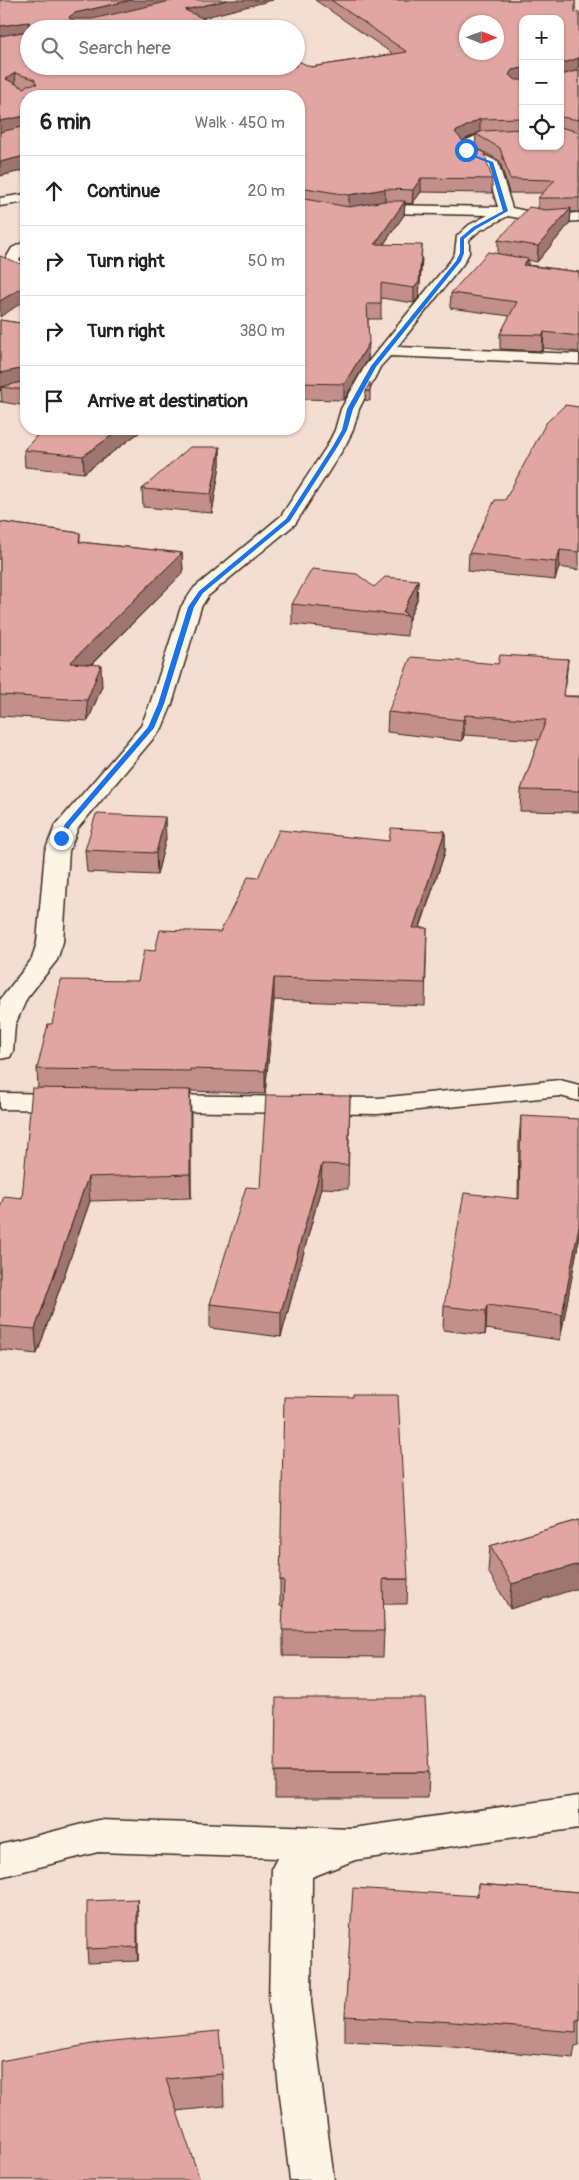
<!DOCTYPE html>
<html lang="en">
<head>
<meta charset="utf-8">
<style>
  :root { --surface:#fff; --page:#f6f6f6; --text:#222; --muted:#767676; --line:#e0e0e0 }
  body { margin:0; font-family:Pangolin,sans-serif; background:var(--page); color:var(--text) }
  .controls { position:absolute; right:15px; top:15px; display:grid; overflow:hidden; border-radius:10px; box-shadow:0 1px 4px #0004 }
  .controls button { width:45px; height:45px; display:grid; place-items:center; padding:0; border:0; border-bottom:1px solid var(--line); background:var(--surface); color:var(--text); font:25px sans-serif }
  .compass { position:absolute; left:459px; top:15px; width:45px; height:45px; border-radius:50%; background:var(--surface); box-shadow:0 1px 4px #0004; rotate:91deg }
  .stop { position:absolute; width:15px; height:15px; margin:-11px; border:4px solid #1a73e8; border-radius:50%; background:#fff }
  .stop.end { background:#1a73e8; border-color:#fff; box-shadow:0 1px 5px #0008 }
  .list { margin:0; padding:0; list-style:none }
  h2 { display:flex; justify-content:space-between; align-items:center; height:65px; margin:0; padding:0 20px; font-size:21px }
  h2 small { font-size:16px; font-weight:400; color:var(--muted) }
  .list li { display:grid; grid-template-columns:32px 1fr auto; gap:15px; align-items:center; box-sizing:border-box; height:70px; padding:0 20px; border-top:1px solid var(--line) }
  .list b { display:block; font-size:19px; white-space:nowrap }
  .list em { font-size:16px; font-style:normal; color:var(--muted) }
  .icon { flex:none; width:28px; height:28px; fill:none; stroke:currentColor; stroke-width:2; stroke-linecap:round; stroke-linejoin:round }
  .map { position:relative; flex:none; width:579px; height:2180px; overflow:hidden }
  .search { position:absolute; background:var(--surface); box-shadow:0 1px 4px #0004; left:20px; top:20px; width:285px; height:55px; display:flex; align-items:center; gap:12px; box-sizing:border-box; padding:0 18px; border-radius:28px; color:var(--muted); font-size:19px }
  .panel { position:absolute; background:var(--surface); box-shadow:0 1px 4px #0004; left:20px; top:90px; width:285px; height:345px; border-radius:20px }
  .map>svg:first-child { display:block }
</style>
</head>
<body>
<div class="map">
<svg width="579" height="2180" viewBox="0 0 579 2180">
  <rect width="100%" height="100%" fill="#f4ddd1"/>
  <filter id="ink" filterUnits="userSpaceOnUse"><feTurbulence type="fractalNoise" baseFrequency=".02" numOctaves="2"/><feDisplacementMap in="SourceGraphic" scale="10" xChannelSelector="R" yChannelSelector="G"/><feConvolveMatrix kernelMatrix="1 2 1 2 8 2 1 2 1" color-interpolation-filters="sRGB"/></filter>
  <g filter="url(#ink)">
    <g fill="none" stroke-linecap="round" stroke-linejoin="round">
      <defs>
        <path id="minor" d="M 523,132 L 523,140 L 482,142 L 472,146 L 478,152 L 498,162 L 512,208 L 545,215 L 579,213 L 579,221 L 545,223 L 508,216 L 479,231 L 469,240 L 469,253 L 463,264 L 397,347 L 579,354 L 579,364 L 390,356 L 380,367 L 359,409 L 353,430 L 345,446 L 295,524 L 208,596 L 201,607 L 172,704 L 162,728 L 78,828 L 69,851 L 63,942 L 57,960 L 27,998 L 15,1025 L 13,1051 L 10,1057 L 0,1059 L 0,1000 L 32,959 L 37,942 L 45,851 L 55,826 L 141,726 L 150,704 L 181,607 L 194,588 L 281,516 L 327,446 L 335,430 L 341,409 L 365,366 L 451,260 L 455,253 L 457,236 L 469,225 L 488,215 L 385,213 L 349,219 L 299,210 L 299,202 L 349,211 L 385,205 L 498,207 L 485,164 L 468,158 L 456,145 L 480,134 Z
          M 26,194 L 26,202 L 0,206 L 0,198 Z
          M 26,241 L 26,251 L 19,260 L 26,263 L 26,271 L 9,267 L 5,260 L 12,248 Z
          M 26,386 L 26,396 L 0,401 L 0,391 Z
          M 560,1080 L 579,1085 L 579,1101 L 560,1096 L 378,1114 L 154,1111 L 144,1109 L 140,1103 L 144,1097 L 154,1095 L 378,1098 Z
          M 0,1093 L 68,1094 L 78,1096 L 82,1102 L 78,1108 L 68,1110 L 0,1109 Z
          M 579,1796 L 579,1828 L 355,1860 L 312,1877 L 311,2002 L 334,2180 L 290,2180 L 269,2002 L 272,1868 L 277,1858 L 98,1852 L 0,1877 L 0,1845 L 98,1820 L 352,1828 Z"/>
      </defs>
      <use href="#minor" stroke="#3b2a1e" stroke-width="3"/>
      <use href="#minor" fill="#fcf5e5" fill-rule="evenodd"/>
    </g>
    <path fill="#c28f8b" stroke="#3b2a1e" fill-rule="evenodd" d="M 0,0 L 202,18 L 226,29 L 29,29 L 29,66 L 311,67 L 393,54 L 315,0 L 575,0 L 575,13 L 579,12 L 579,212 L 571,212 L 570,223 L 537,262 L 528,260 L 528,265 L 579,272 L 579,352 L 543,348 L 542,351 L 500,349 L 500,334 L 510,316 L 450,308 L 451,293 L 498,254 L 498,240 L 538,208 L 538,198 L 543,193 L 509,193 L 500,161 L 475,147 L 476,134 L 462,141 L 492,179 L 492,193 L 421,192 L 412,204 L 405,203 L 404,215 L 384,244 L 422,259 L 419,297 L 414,303 L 381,298 L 381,319 L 368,319 L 368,359 L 344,400 L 299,399 L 299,96 L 26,96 L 26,171 L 25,170 L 0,176 ZM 523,19 L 560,146 L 523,146 Z
      M 0,320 L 26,324 L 26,406 L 2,402 L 1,389 L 0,390 Z
      M 366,391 L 370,391 L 370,401 L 365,400 Z
      M 579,407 L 579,570 L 559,567 L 555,580 L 468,571 L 469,553 L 505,500 Z
      M 43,429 L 144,429 L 84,473 L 25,467 L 24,450 Z
      M 220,447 L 220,465 L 212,513 L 143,507 L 142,489 Z
      M 0,522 L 80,533 L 80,542 L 182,553 L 183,573 L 91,665 L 102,686 L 88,721 L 0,716 Z
      M 418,580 L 417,600 L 408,621 L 407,636 L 292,624 L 292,604 L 374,587 Z
      M 568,659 L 564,696 L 579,696 L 579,812 L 520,811 L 521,790 L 539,740 L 464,735 L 462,741 L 387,732 L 388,712 L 498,664 Z
      M 445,831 L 445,852 L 420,928 L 427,928 L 425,1006 L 274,1000 L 265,1094 L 191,1091 L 191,1094 L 190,1094 L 191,1198 L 90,1201 L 37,1354 L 0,1350 L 0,1208 L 22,1198 L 38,1088 L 37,1069 L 52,1024 L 138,981 L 155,951 L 220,932 L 258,878 L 389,841 Z
      M 166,838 L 157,875 L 87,872 L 85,850 Z
      M 350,1096 L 348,1189 L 321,1188 L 281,1337 L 210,1328 L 210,1304 L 260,1188 Z
      M 521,1116 L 579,1239 L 560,1340 L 486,1329 L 485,1335 L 443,1330 L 444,1306 L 518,1199 L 519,1140 Z
      M 579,1520 L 510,1609 L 488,1571 L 490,1546 Z
      M 408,1579 L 407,1604 L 383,1604 L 384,1631 L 383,1657 L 283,1656 L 283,1606 L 280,1606 L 280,1580 Z
      M 275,1772 L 429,1772 L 428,1798 L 275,1798 Z
      M 478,1884 L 579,1892 L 579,2045 L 575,2046 L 573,2058 L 452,2047 L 345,2042 L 345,2016 L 477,1896 Z
      M 137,1899 L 138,1961 L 88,1963 L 87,1949 Z
      M 0,2061 L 223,2074 L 224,2106 L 176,2111 Z"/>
    <path fill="#9e7471" stroke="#3b2a1e" d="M 131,0 L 181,0 L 69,29 L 69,17 L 75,13 Z
      M 227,0 L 273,0 L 186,22 L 185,10 Z
      M 28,22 L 29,33 L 0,38 L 0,26 Z
      M 579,58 L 578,70 L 560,76 L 560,64 Z
      M 523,68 L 523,80 L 508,87 L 509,75 L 512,70 Z
      M 15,73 L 16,85 L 6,79 Z
      M 25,116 L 26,129 L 0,134 L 0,121 Z
      M 480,119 L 480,132 L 454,145 L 455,132 Z
      M 24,156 L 25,170 L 0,176 L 0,162 Z
      M 421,178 L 421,192 L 412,204 L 413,190 Z
      M 385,189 L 385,203 L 349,209 L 349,195 Z
      M 405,201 L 404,215 L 374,258 L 375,244 Z
      M 571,208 L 570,223 L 537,262 L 538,246 Z
      M 422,245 L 419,297 L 414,303 L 414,288 Z
      M 528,259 L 527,273 L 523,265 Z
      M 26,285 L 26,300 L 0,317 L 0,301 Z
      M 544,332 L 543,348 L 542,351 L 543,335 Z
      M 369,343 L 368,359 L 344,400 L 344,384 Z
      M 25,368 L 26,384 L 1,387 L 1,389 L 0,390 L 0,373 Z
      M 121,429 L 144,429 L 84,473 L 83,456 Z
      M 220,447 L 220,465 L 212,513 L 211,494 Z
      M 560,550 L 559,567 L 555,580 L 556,562 Z
      M 182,553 L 183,573 L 71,684 L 70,663 Z
      M 418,580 L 417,600 L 408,621 L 408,616 L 403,612 Z
      M 568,659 L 566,679 L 561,716 L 563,696 Z
      M 101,665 L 102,686 L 88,721 L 87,700 Z
      M 465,715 L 464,735 L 462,741 L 463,720 Z
      M 165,817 L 166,838 L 157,875 L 156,853 Z
      M 445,831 L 445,852 L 412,950 L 413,928 Z
      M 274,978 L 274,1000 L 265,1094 L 265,1071 Z
      M 190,1090 L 191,1113 L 191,1198 L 190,1174 Z
      M 322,1164 L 321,1188 L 281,1337 L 281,1312 Z
      M 88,1177 L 90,1201 L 37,1354 L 35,1329 Z
      M 579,1226 L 579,1239 L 560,1340 L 562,1315 Z
      M 487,1305 L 486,1329 L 485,1335 L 486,1311 Z
      M 579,1564 L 579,1588 L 510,1609 L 512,1584 Z
      M 137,1899 L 138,1914 L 138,1961 L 137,1947 Z"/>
    <path fill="#e1a6a2" stroke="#3b2a1e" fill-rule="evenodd" d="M 0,0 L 131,0 L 75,13 L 69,17 L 70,19 L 92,19 L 175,0 L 227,0 L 185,10 L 226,29 L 30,29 L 30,23 L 28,22 L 0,26 Z
      M 331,0 L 575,0 L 575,13 L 579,12 L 579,58 L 560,64 L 560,19 L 523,19 L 523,68 L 512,70 L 509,75 L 516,80 L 523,80 L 523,118 L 480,119 L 455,132 L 467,146 L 484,152 L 492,179 L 421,178 L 413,190 L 385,189 L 349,195 L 299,187 L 299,96 L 26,96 L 26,122 L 25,116 L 0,121 L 0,36 L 29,31 L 29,66 L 296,66 L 296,60 L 311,67 L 407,52 ZM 466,22 L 496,22 L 496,52 L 466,52 ZM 15,73 L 34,79 L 37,84 L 27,85 L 24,88 L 6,79 Z
      M 579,70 L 579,120 L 561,117 L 560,121 L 560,75 L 561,75 Z
      M 26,126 L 26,158 L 24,156 L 0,162 L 0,132 Z
      M 560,127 L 579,132 L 579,198 L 538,198 L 555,180 L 510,179 L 500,148 L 476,134 L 483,131 L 523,129 L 523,146 L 560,146 Z
      M 299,198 L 349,207 L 385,201 L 405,201 L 375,244 L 422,245 L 419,282 L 414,288 L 381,283 L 381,304 L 367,304 L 369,343 L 344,384 L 299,383 Z
      M 529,207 L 546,210 L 571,208 L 538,246 L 498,240 Z
      M 488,252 L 528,259 L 523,265 L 579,272 L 579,336 L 544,332 L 543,335 L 500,334 L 517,302 L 451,293 Z
      M 0,256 L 26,266 L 26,285 L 0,301 Z
      M 0,320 L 26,324 L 26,370 L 25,368 L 0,373 Z
      M 26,381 L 26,390 L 1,387 Z
      M 370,382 L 370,391 L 366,391 Z
      M 565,405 L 579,407 L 579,552 L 560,550 L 556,562 L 469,553 L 495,500 L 505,500 L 546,423 Z
      M 43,429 L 121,429 L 83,456 L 24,450 Z
      M 190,447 L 220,447 L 211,494 L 142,489 Z
      M 0,522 L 80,533 L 79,542 L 182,553 L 70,663 L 101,665 L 87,700 L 0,695 Z
      M 312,569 L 357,574 L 374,587 L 385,577 L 418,580 L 403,612 L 408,616 L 292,604 Z
      M 500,655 L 568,659 L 563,696 L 579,697 L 579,791 L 521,790 L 546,720 L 465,715 L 463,720 L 388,712 L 411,657 L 498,664 Z
      M 96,814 L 165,817 L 156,853 L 85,850 Z
      M 391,828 L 445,831 L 413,928 L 427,928 L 425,983 L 274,978 L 265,1071 L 190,1069 L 190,1071 L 37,1069 L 48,1024 L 52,1024 L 61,980 L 138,981 L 144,950 L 155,951 L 160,930 L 220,932 L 248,877 L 258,878 L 279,830 L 389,841 Z
      M 32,1088 L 190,1090 L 190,1174 L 88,1177 L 35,1329 L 0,1326 L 0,1208 L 4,1196 L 22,1198 Z
      M 266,1095 L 350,1096 L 348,1165 L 322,1164 L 281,1312 L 210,1304 L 246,1187 L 260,1188 Z
      M 521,1116 L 579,1119 L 579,1226 L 562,1315 L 487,1305 L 486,1311 L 444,1306 L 464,1193 L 519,1199 Z
      M 353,1395 L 398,1395 L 408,1579 L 383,1579 L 384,1631 L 282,1630 L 284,1580 L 280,1580 L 284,1397 L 353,1398 Z
      M 579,1520 L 579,1564 L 512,1584 L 490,1546 Z
      M 276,1698 L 425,1698 L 429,1772 L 275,1772 Z
      M 478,1884 L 579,1892 L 579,2020 L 576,2020 L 576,2032 L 453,2022 L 345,2016 L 353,1888 L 478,1896 Z
      M 137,1899 L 137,1947 L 87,1949 L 87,1901 Z
      M 219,2031 L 223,2074 L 166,2079 L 200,2180 L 0,2180 L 0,2061 L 103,2042 Z"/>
  </g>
  <path fill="#1a73e8" d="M 467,149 L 474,155 L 493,162 L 508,211 L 476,229 L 464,239 L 464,253 L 461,261 L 376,367 L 353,409 L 347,430 L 338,446 L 290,521 L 203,593 L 194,607 L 164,704 L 154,728 L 70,826 L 63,839 L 58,839 L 65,824 L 148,727 L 158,704 L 188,607 L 199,591 L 286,519 L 333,446 L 342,430 L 347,409 L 371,366 L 456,261 L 460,253 L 460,238 L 473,227 L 503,211 L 489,163 L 471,156 L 464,150 Z"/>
</svg>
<div class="controls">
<button>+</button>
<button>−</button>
<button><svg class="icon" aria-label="locate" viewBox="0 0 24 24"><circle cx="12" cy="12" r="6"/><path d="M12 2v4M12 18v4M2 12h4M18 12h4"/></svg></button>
</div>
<svg class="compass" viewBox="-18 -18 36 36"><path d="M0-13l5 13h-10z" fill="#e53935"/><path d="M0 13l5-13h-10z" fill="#767676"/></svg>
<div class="stop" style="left:466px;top:150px"></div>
<div class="stop end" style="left:61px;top:838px"></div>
<div class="search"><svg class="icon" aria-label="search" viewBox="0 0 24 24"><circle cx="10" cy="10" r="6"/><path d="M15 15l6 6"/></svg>Search here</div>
<section class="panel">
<h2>6 min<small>Walk · 450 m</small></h2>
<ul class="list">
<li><svg class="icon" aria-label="ahead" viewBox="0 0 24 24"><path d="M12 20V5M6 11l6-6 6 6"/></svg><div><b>Continue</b></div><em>20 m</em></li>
<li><svg class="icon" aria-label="right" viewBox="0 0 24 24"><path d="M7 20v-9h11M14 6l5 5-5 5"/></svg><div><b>Turn right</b></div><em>50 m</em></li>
<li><svg class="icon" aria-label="right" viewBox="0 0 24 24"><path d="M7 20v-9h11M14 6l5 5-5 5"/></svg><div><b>Turn right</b></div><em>380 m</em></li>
<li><svg class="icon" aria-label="arrive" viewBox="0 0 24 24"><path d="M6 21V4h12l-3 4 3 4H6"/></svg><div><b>Arrive at destination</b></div></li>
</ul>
</section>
</div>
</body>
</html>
